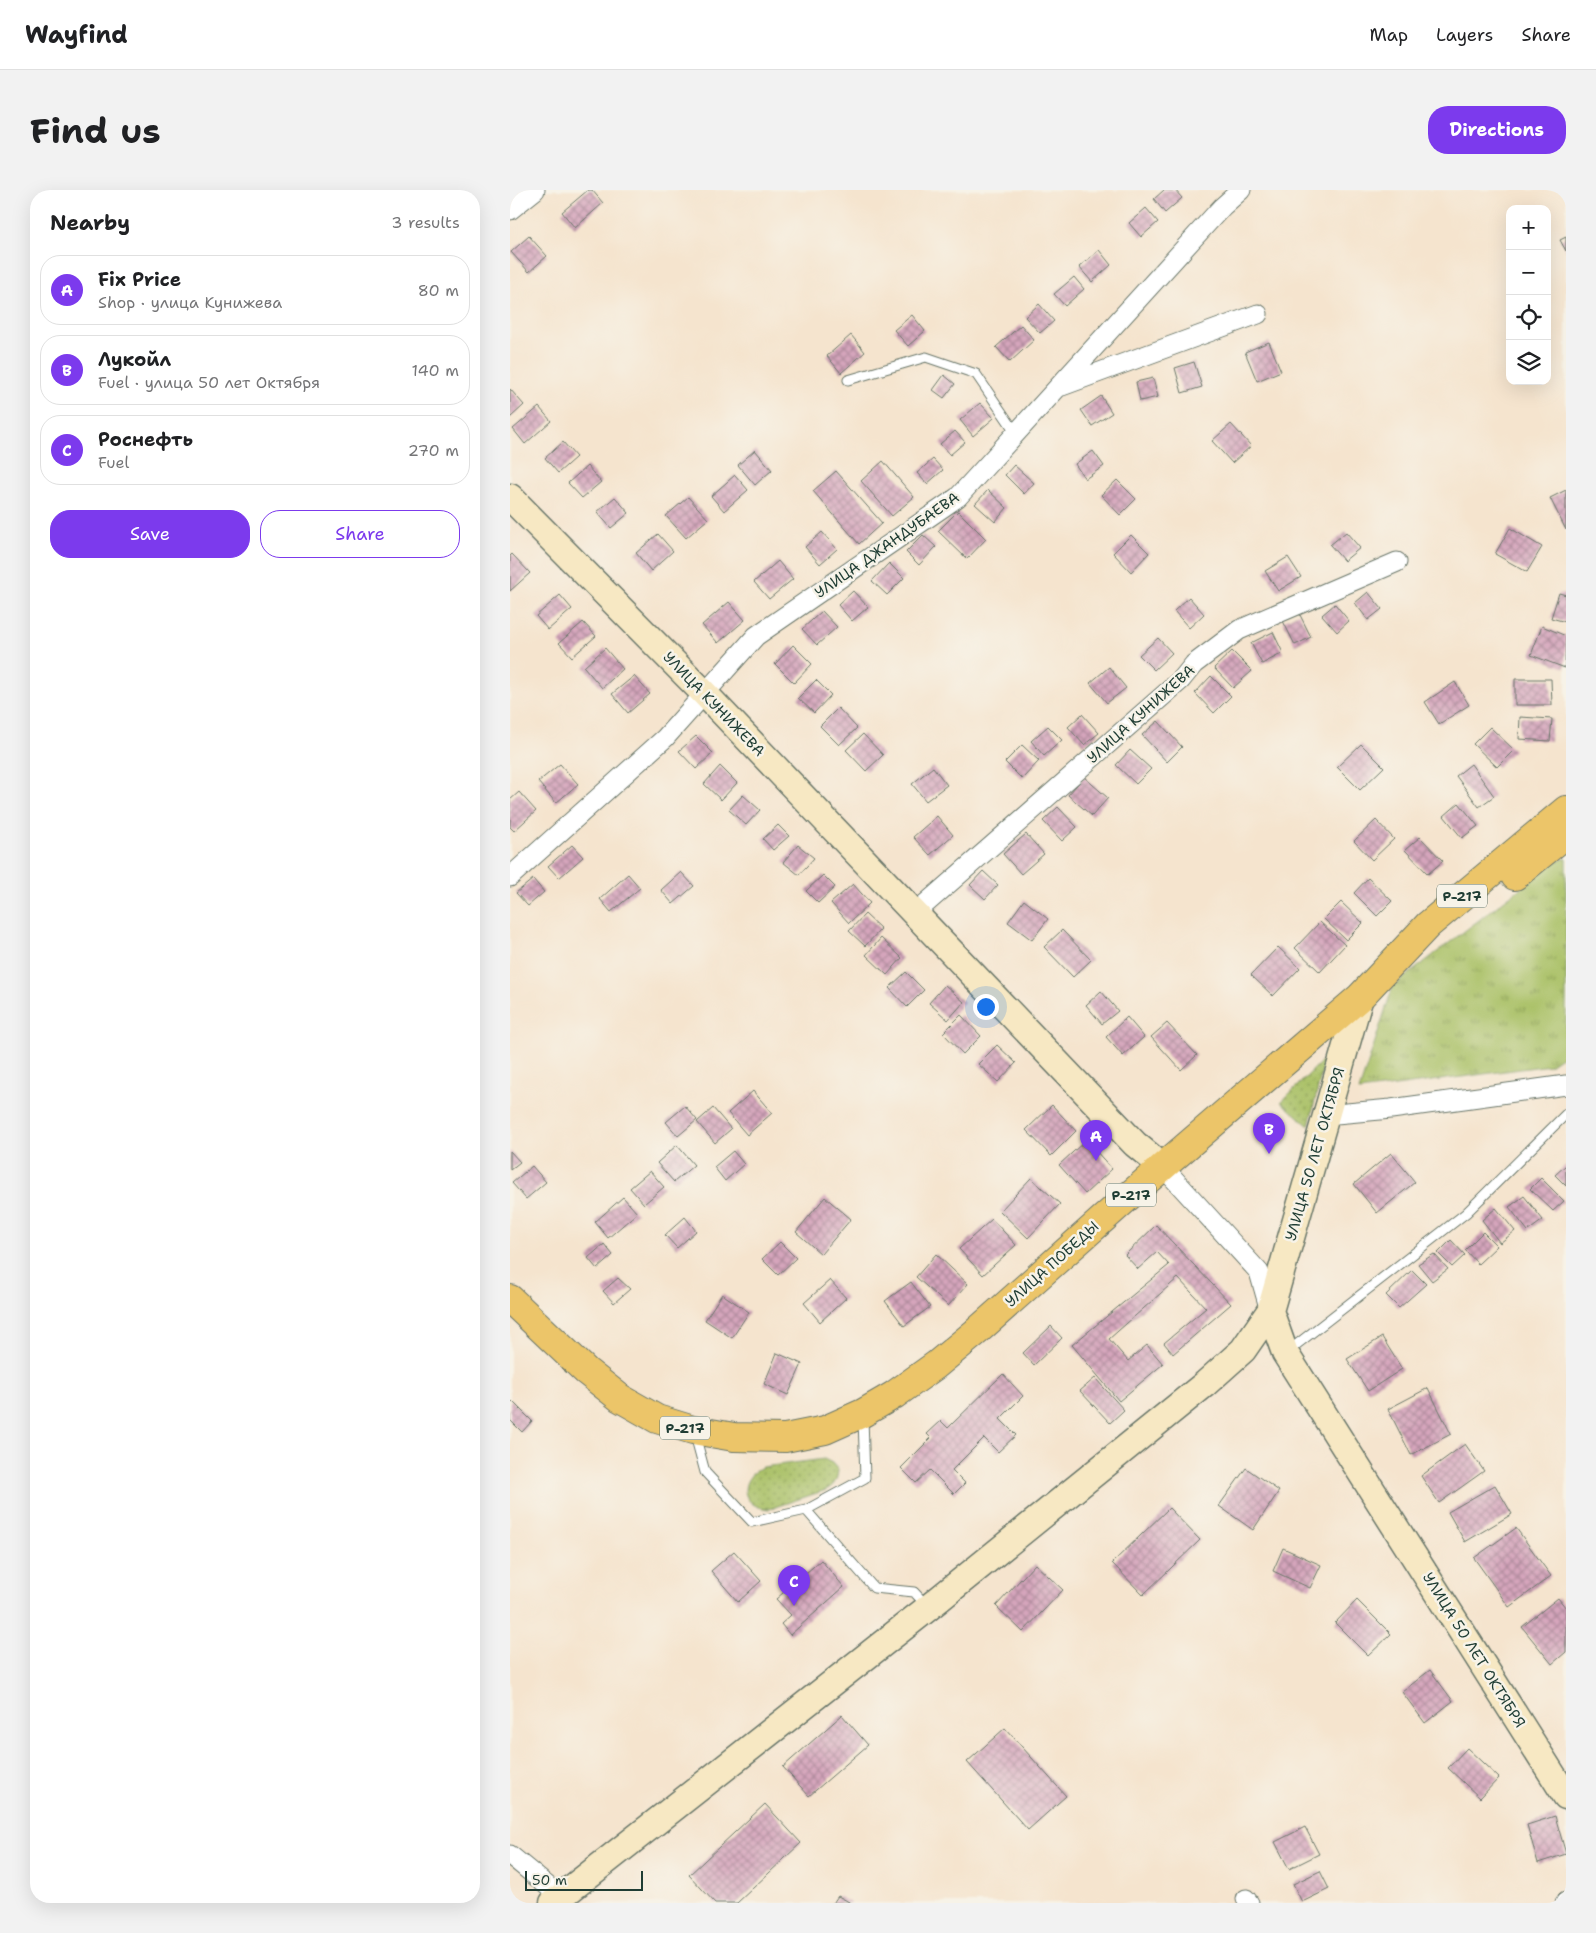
<!DOCTYPE html>
<html lang="en">
<head>
<meta charset="utf-8">
<style>
  :root { --surface:#fff; --page:#f2f2f2; --text:#202124; --muted:#757577; --line:#e0e0e0; --accent:#7c3aed }
  body { margin:0; font-family:"Shantell Sans",sans-serif; background:var(--page); color:var(--text) }
  .controls { position:absolute; right:15px; top:15px; display:grid; overflow:hidden; border-radius:10px; box-shadow:0 5px 20px #0002 }
  .controls button { width:45px; height:45px; display:grid; place-items:center; padding:0; border:0; border-bottom:1px solid var(--line); background:var(--surface); color:var(--text); font:25px sans-serif }
  .scale { position:absolute; left:15px; bottom:12px; width:118px; box-sizing:border-box; padding-left:5px; border:2px solid #1f3d34; border-top:0; font-size:14px; line-height:18px; white-space:nowrap; color:#1f3d34; -webkit-text-stroke:4px #f7f3e8; paint-order:stroke }
  .you { position:absolute; left:475px; top:816px; width:18px; height:18px; margin:-12px; border:4px solid #fff; border-radius:50%; background:#1a73e8; box-shadow:0 0 0 8px #1a73e833 }
  .badge { display:grid; place-items:center; width:32px; height:32px; border-radius:50%; background:var(--accent); color:#fff; font-size:16px; font-weight:700 }
  .pin { position:absolute; translate:-50% -41px; filter:drop-shadow(0 1px 2px #0008) }
  .pin::after { content:''; position:absolute; top:26px; width:18px; height:15px; background:inherit; clip-path:polygon(0 0,100% 0,50% 100%) }
  .list { margin:0; padding:0; list-style:none }
  h2 { display:flex; justify-content:space-between; align-items:center; height:65px; margin:0; padding:0 20px; font-size:21px }
  h2 small { font-size:16px; font-weight:400; color:var(--muted) }
  .list li { display:grid; grid-template-columns:32px 1fr auto; gap:15px; align-items:center; box-sizing:border-box; height:70px; margin:0 10px 10px; padding:0 10px; border:1px solid var(--line); border-radius:20px }
  .list b { display:block; font-size:19px; white-space:nowrap }
  .list p { margin:0; font-size:16px; white-space:nowrap; color:var(--muted) }
  .list em { font-size:16px; font-style:normal; color:var(--muted) }
  .actions { display:flex; gap:10px; padding:15px 20px }
  .actions a { flex:1; padding:11px 0; border:1px solid var(--accent); border-radius:20px; text-align:center; font-size:18px; color:var(--accent) }
  .actions .main { background:var(--accent); color:#fff }
  .icon { flex:none; width:28px; height:28px; fill:none; stroke:currentColor; stroke-width:2; stroke-linecap:round; stroke-linejoin:round }
  .map { position:relative; flex:none; width:1056px; height:1713px; overflow:hidden; border-radius:20px }
  header { display:flex; align-items:center; gap:30px; box-sizing:border-box; height:70px; padding:0 25px; background:var(--surface); border-bottom:1px solid var(--line) }
  header strong { font-size:24px }
  nav { display:flex; gap:28px; margin-inline-start:auto; font-size:18px }
  .intro { display:flex; align-items:center; justify-content:space-between; box-sizing:border-box; height:120px; padding:0 30px }
  h1 { margin:0; font-size:35px }
  .button { padding:12px 22px; border-radius:20px; background:var(--accent); color:#fff; font-size:18px; font-weight:700 }
  main { display:flex; gap:30px; padding:0 30px }
  aside { flex:1; background:var(--surface); border-radius:20px; box-shadow:0 5px 20px #0002 }
  .map>svg:first-child { display:block }
</style>
</head>
<body>
<header>
<strong>Wayfind</strong>
<nav><a>Map</a><a>Layers</a><a>Share</a></nav>
</header>
<div class="intro"><h1>Find us</h1><a class="button">Directions</a></div>
<main>
<aside>
<h2>Nearby<small>3 results</small></h2>
<ul class="list">
<li><span class="badge">A</span><div><b>Fix Price</b><p>Shop · улица Кунижева</p></div><em>80 m</em></li>
<li><span class="badge">B</span><div><b>Лукойл</b><p>Fuel · улица 50 лет Октября</p></div><em>140 m</em></li>
<li><span class="badge">C</span><div><b>Роснефть</b><p>Fuel</p></div><em>270 m</em></li>
</ul>
<div class="actions"><a class="main">Save</a><a>Share</a></div>
</aside>
<div class="map">
<svg width="1056" height="1713" viewBox="0 0 1056 1713">
  <defs>
    <pattern id="grass-dots" width="8" height="8" patternUnits="userSpaceOnUse" patternTransform="scale(1.25)"><rect width="8" height="8" fill="#aac167"/><path d="M2 2h.1M6 6h.1" fill="none" stroke="#8a9e56" stroke-width="1.8" stroke-linecap="round"/></pattern>
    <pattern id="park-tufts" width="24" height="20" patternUnits="userSpaceOnUse" patternTransform="scale(1.25)"><rect width="24" height="20" fill="#aac167"/><path d="M3 7l-1-3M5 7V3M7 7l1-3M15 17l-1-3M17 17v-4M19 17l1-3" fill="none" stroke="#8a9e56"/></pattern>
    <pattern id="building-cross-hatch" width="8" height="8" patternUnits="userSpaceOnUse" patternTransform="scale(1.25)"><rect width="8" height="8" fill="#d5a5bc"/><path d="M0 0l8 8M0 8l8-8" fill="none" stroke="#ac889a"/></pattern>
  </defs>
  <rect width="100%" height="100%" fill="#f7f3e8"/>
  <filter id="ink" filterUnits="userSpaceOnUse"><feTurbulence type="fractalNoise" baseFrequency=".02" numOctaves="2"/><feDisplacementMap in="SourceGraphic" scale="10" xChannelSelector="R" yChannelSelector="G"/><feConvolveMatrix kernelMatrix="1 2 1 2 8 2 1 2 1" color-interpolation-filters="sRGB"/></filter>
  <filter id="wash" filterUnits="userSpaceOnUse"><feTurbulence type="fractalNoise" baseFrequency=".0096" numOctaves="4" result="noise"/><feDisplacementMap in="SourceGraphic" scale="20" xChannelSelector="R" yChannelSelector="G"/><feGaussianBlur stdDeviation="1.12" result="paint"/><feColorMatrix in="noise" values="0 0 0 0 0 0 0 0 0 0 0 0 0 0 0 0 0 1.4 0 .05"/><feComposite in="paint" operator="in"/></filter>
  <g filter="url(#wash)">
    <rect width="100%" height="100%" fill="#f5e4ce"/>
    <path fill="url(#grass-dots)" stroke="#647f4e" d="M 815,868 L 799,936 L 771,912 Z
      M 314,1269 L 322,1273 L 328,1280 C 327,1290 325,1295 316,1300 L 259,1319 C 230,1317 227,1290 252,1277 Z"/>
    <path fill="url(#park-tufts)" stroke="#647f4e" d="M 1056,668 L 1056,864 L 1040,875 L 849,901 L 883,796 L 1043,673 Z"/>
    <g id="blocks">
      <path fill="url(#building-cross-hatch)" d="M 78,0 L 82,0 L 93,13 L 65,38 L 52,22 Z
        M 654,0 L 665,0 L 672,8 L 655,23 L 644,9 Z
        M 636,18 L 648,32 L 631,47 L 619,33 Z
        M 19,46 L 37,66 L 19,82 L 1,62 Z
        M 1056,47 L 1056,61 L 1050,50 Z
        M 589,60 L 601,75 L 582,92 L 569,77 Z
        M 564,87 L 574,99 L 555,116 L 544,104 Z
        M 529,114 L 544,131 L 530,143 L 515,127 Z
        M 402,125 L 415,141 L 398,156 L 384,140 Z
        M 511,135 L 524,150 L 500,172 L 486,157 Z
        M 341,145 L 355,162 L 331,183 L 317,166 Z
        M 759,152 L 771,181 L 747,191 L 735,162 Z
        M 684,172 L 692,197 L 672,203 L 665,178 Z
        M 434,185 L 445,194 L 434,208 L 423,200 Z
        M 643,188 L 648,207 L 630,211 L 626,192 Z
        M 0,199 L 14,215 L 0,228 Z
        M 591,206 L 602,223 L 582,236 L 571,220 Z
        M 470,213 L 484,228 L 463,246 L 450,230 Z
        M 29,217 L 41,231 L 15,254 L 3,239 Z
        M 721,234 L 741,256 L 722,273 L 702,251 Z
        M 445,241 L 455,252 L 440,265 L 430,254 Z
        M 53,252 L 66,267 L 48,283 L 35,268 Z
        M 245,260 L 262,280 L 245,295 L 228,275 Z
        M 583,261 L 594,276 L 575,289 L 565,274 Z
        M 423,269 L 433,280 L 417,294 L 407,283 Z
        M 373,271 L 404,307 L 382,326 L 351,291 Z
        M 504,275 L 524,293 L 514,304 L 495,285 Z
        M 77,276 L 91,292 L 72,308 L 58,293 Z
        M 326,281 L 372,333 L 349,354 L 303,301 Z
        M 225,285 L 238,300 L 214,321 L 201,306 Z
        M 607,290 L 626,309 L 610,325 L 591,305 Z
        M 478,300 L 497,318 L 485,332 L 465,314 Z
        M 1056,300 L 1056,340 L 1040,308 Z
        M 105,307 L 119,323 L 101,338 L 87,322 Z
        M 178,307 L 198,329 L 176,348 L 156,326 Z
        M 448,321 L 476,349 L 457,369 L 428,341 Z
        M 1000,338 L 1032,357 L 1017,382 L 985,364 Z
        M 312,342 L 327,359 L 310,374 L 295,357 Z
        M 836,342 L 850,358 L 834,371 L 820,355 Z
        M 148,344 L 163,361 L 141,381 L 126,363 Z
        M 413,345 L 426,357 L 409,375 L 396,362 Z
        M 621,345 L 639,363 L 621,382 L 603,363 Z
        M 2,364 L 20,383 L 0,401 L 0,366 Z
        M 778,367 L 791,387 L 768,401 L 755,381 Z
        M 268,371 L 283,389 L 259,409 L 244,392 Z
        M 379,373 L 394,388 L 377,405 L 362,391 Z
        M 343,401 L 358,417 L 342,431 L 328,415 Z
        M 858,402 L 872,419 L 858,430 L 845,413 Z
        M 1049,403 L 1056,405 L 1056,432 L 1041,428 Z
        M 50,405 L 62,419 L 38,440 L 26,426 Z
        M 679,407 L 694,424 L 679,438 L 664,421 Z
        M 219,412 L 235,430 L 208,453 L 192,435 Z
        M 825,414 L 839,431 L 827,442 L 812,425 Z
        M 312,421 L 327,437 L 307,455 L 292,439 Z
        M 789,423 L 801,447 L 785,455 L 773,431 Z
        M 73,432 L 86,446 L 62,467 L 49,453 Z
        M 1032,436 L 1056,446 L 1055,478 L 1021,465 Z
        M 763,442 L 773,463 L 752,474 L 741,453 Z
        M 648,448 L 662,463 L 644,480 L 629,465 Z
        M 283,455 L 302,474 L 284,493 L 265,474 Z
        M 95,458 L 113,479 L 92,498 L 74,477 Z
        M 722,461 L 742,481 L 723,498 L 704,478 Z
        M 599,477 L 616,498 L 597,513 L 580,493 Z
        M 124,486 L 140,504 L 118,523 L 102,504 Z
        M 701,486 L 721,506 L 704,523 L 685,503 Z
        M 1005,489 L 1041,489 L 1042,515 L 1005,515 Z
        M 306,490 L 321,505 L 304,523 L 288,508 Z
        M 945,492 L 959,515 L 929,534 L 915,512 Z
        M 328,518 L 347,538 L 329,555 L 310,536 Z
        M 572,524 L 589,543 L 574,555 L 558,537 Z
        M 1010,527 L 1042,529 L 1040,551 L 1009,549 Z
        M 648,531 L 672,557 L 657,572 L 632,545 Z
        M 538,536 L 552,550 L 534,566 L 521,551 Z
        M 980,537 L 1004,560 L 987,577 L 963,554 Z
        M 353,544 L 373,565 L 356,581 L 336,560 Z
        M 186,546 L 203,563 L 186,579 L 169,561 Z
        M 851,554 L 874,577 L 850,600 L 827,577 Z
        M 512,555 L 529,571 L 512,589 L 495,572 Z
        M 620,560 L 641,579 L 626,594 L 606,575 Z
        M 50,574 L 68,594 L 46,613 L 28,592 Z
        M 961,574 L 984,606 L 969,617 L 946,586 Z
        M 210,576 L 227,593 L 211,610 L 194,594 Z
        M 423,577 L 437,595 L 416,611 L 402,594 Z
        M 574,587 L 598,608 L 582,626 L 558,605 Z
        M 9,602 L 26,621 L 4,641 L 0,637 L 0,610 Z
        M 233,605 L 250,620 L 236,635 L 219,620 Z
        M 949,613 L 968,636 L 952,648 L 934,626 Z
        M 548,617 L 567,637 L 552,651 L 533,631 Z
        M 427,626 L 443,645 L 420,665 L 403,647 Z
        M 866,630 L 884,649 L 862,670 L 844,651 Z
        M 268,635 L 279,646 L 263,660 L 253,649 Z
        M 516,644 L 534,664 L 511,684 L 493,664 Z
        M 910,647 L 933,671 L 918,684 L 895,660 Z
        M 62,655 L 73,667 L 49,688 L 38,676 Z
        M 288,655 L 304,668 L 289,685 L 273,672 Z
        M 473,681 L 488,695 L 475,709 L 460,695 Z
        M 171,682 L 184,696 L 163,714 L 151,700 Z
        M 118,684 L 130,698 L 101,722 L 90,709 Z
        M 313,685 L 325,697 L 308,713 L 296,701 Z
        M 858,688 L 882,711 L 867,726 L 844,703 Z
        M 23,689 L 34,702 L 18,716 L 6,703 Z
        M 343,694 L 360,713 L 339,733 L 321,713 Z
        M 514,710 L 538,729 L 522,750 L 498,732 Z
        M 831,712 L 853,733 L 836,750 L 814,729 Z
        M 355,724 L 371,739 L 355,756 L 339,741 Z
        M 810,732 L 835,755 L 810,782 L 785,758 Z
        M 552,740 L 581,770 L 563,787 L 534,757 Z
        M 371,748 L 392,768 L 377,785 L 356,765 Z
        M 768,757 L 790,778 L 763,806 L 741,785 Z
        M 396,782 L 414,800 L 397,817 L 379,798 Z
        M 435,795 L 454,812 L 438,830 L 419,813 Z
        M 591,801 L 608,821 L 592,834 L 576,815 Z
        M 451,825 L 471,846 L 453,864 L 433,843 Z
        M 617,827 L 634,847 L 613,866 L 596,847 Z
        M 657,833 L 687,865 L 671,880 L 641,847 Z
        M 487,855 L 506,873 L 488,892 L 468,874 Z
        M 243,901 L 262,923 L 237,945 L 218,923 Z
        M 542,915 L 566,941 L 541,966 L 516,940 Z
        M 175,916 L 187,930 L 168,946 L 156,932 Z
        M 203,918 L 221,939 L 205,953 L 187,932 Z
        M 576,950 L 602,979 L 575,1004 L 549,975 Z
        M 167,955 L 184,975 L 164,992 L 147,973 Z
        M 0,961 L 10,972 L 0,980 Z
        M 223,961 L 234,974 L 215,991 L 204,977 Z
        M 881,963 L 905,992 L 867,1023 L 844,994 Z
        M 1056,975 L 1056,996 L 1045,985 Z
        M 22,976 L 36,992 L 16,1009 L 2,993 Z
        M 140,981 L 154,997 L 134,1014 L 120,998 Z
        M 521,988 L 550,1014 L 518,1048 L 490,1021 Z
        M 1031,988 L 1054,1011 L 1043,1021 L 1020,999 Z
        M 1014,1006 L 1033,1030 L 1018,1041 L 999,1017 Z
        M 113,1007 L 127,1023 L 98,1048 L 85,1032 Z
        M 315,1007 L 341,1029 L 311,1064 L 286,1042 Z
        M 986,1018 L 1005,1041 L 990,1053 L 972,1030 Z
        M 175,1027 L 186,1041 L 167,1058 L 155,1045 Z
        M 482,1029 L 506,1055 L 473,1085 L 449,1059 Z
        M 646,1035 L 721,1114 L 663,1164 L 654,1153 L 696,1118 L 668,1088 L 599,1149 L 618,1171 L 637,1155 L 653,1174 L 609,1211 L 562,1155 L 659,1075 L 647,1062 L 628,1079 L 615,1065 Z
        M 973,1042 L 987,1056 L 968,1074 L 955,1060 Z
        M 941,1050 L 955,1065 L 942,1077 L 928,1063 Z
        M 270,1052 L 286,1068 L 268,1085 L 252,1069 Z
        M 94,1054 L 103,1065 L 87,1079 L 78,1068 Z
        M 426,1064 L 458,1094 L 438,1116 L 406,1087 Z
        M 924,1064 L 938,1079 L 922,1091 L 908,1074 Z
        M 902,1080 L 916,1094 L 889,1118 L 876,1105 Z
        M 108,1088 L 120,1099 L 104,1113 L 93,1101 Z
        M 320,1090 L 336,1108 L 310,1132 L 294,1113 Z
        M 401,1092 L 420,1117 L 394,1136 L 375,1111 Z
        M 212,1104 L 239,1122 L 222,1148 L 195,1130 Z
        M 541,1136 L 552,1148 L 524,1175 L 513,1163 Z
        M 872,1147 L 892,1179 L 858,1201 L 837,1169 Z
        M 267,1163 L 292,1174 L 278,1205 L 254,1194 Z
        M 493,1184 L 513,1206 L 490,1229 L 506,1245 L 488,1262 L 474,1248 L 442,1280 L 455,1293 L 444,1304 L 420,1280 L 406,1293 L 391,1278 L 421,1248 L 417,1244 L 431,1231 L 438,1238 Z
        M 585,1188 L 614,1220 L 600,1233 L 570,1201 Z
        M 918,1198 L 941,1244 L 901,1265 L 878,1219 Z
        M 2,1211 L 22,1231 L 12,1242 L 0,1230 L 0,1213 Z
        M 955,1254 L 974,1281 L 929,1313 L 911,1286 Z
        M 736,1278 L 769,1301 L 743,1340 L 709,1316 Z
        M 985,1295 L 1002,1324 L 955,1352 L 938,1322 Z
        M 659,1318 L 690,1350 L 633,1405 L 602,1373 Z
        M 1006,1338 L 1041,1386 L 999,1417 L 964,1368 Z
        M 773,1358 L 811,1375 L 800,1398 L 763,1381 Z
        M 224,1361 L 251,1391 L 228,1412 L 201,1381 Z
        M 311,1370 L 334,1397 L 280,1445 L 271,1434 L 281,1425 L 266,1409 Z
        M 525,1374 L 553,1400 L 513,1442 L 486,1416 Z
        M 1048,1408 L 1056,1418 L 1056,1462 L 1042,1474 L 1012,1437 Z
        M 847,1410 L 881,1444 L 858,1466 L 825,1433 Z
        M 920,1480 L 943,1511 L 915,1533 L 892,1502 Z
        M 332,1525 L 358,1555 L 299,1606 L 273,1577 Z
        M 495,1538 L 556,1606 L 518,1640 L 457,1572 Z
        M 957,1558 L 989,1588 L 970,1608 L 938,1578 Z
        M 255,1614 L 291,1653 L 227,1713 L 205,1713 L 179,1685 Z
        M 1045,1626 L 1056,1664 L 1028,1673 L 1017,1635 Z
        M 795,1637 L 809,1664 L 779,1679 L 765,1652 Z
        M 810,1681 L 819,1699 L 792,1712 L 783,1694 Z
        M 328,1706 L 341,1713 L 323,1713 Z"/>
    </g>
  </g>
  <g filter="url(#ink)">
    <use href="#blocks" fill-opacity="0" stroke="#6a776a" stroke-width="1"/>
    <g fill="none" stroke-linecap="round" stroke-linejoin="round">
      <defs>
        <path id="lane" d="M 338,190 L 416,167 L 466,184 L 506,243
          M 777,1162 L 956,1023 L 1056,924
          M 185,1245 L 195,1282 L 242,1332 L 296,1320 L 364,1398 L 404,1402 L 417,1416
          M 296,1320 L 355,1288 L 353,1228"/>
        <path id="street" d="M 0,20 L 25,0
          M 552,196 L 748,124
          M 0,687 L 155,548 L 246,446 L 448,307 L 712,17 L 731,0
          M 405,723 L 671,490 L 684,474 L 729,440 L 887,372
          M 815,925 L 881,919 L 1056,895
          M 653,977 L 749,1082 L 760,1121
          M 0,1665 L 51,1707
          M 736,1709 L 739,1713
          M 1055,1713 L 1056,1712"/>
        <path id="secondary" d="M 0,307 L 195,504 L 625,954 L 653,977
          M 760,1121 L 775,1163 L 1056,1606
          M 43,1713 L 418,1418 L 695,1194 L 733,1160 L 760,1121 L 850,807"/>
        <path id="highway" d="M 1005,686 L 1056,644
          M 0,1109 L 76,1181 L 110,1208 L 147,1229 L 183,1240 L 224,1247 L 275,1248 L 315,1240 L 353,1223 L 384,1205 L 426,1175 L 466,1142 L 620,1005 L 850,807 L 918,735 L 1056,620"/>
      </defs>
      <use href="#lane" stroke="#6a776a" stroke-width="11"/>
      <use href="#street" stroke="#6a776a" stroke-width="21"/>
      <use href="#secondary" stroke="#6a776a" stroke-width="29"/>
      <use href="#highway" stroke="#6a776a" stroke-width="30"/>
      <use href="#lane" stroke="#fff" stroke-width="9"/>
      <use href="#street" stroke="#fff" stroke-width="19"/>
      <use href="#secondary" stroke="#f7e8c3" stroke-width="26"/>
      <use href="#highway" stroke="#ecc569" stroke-width="28"/>
    </g>
  </g>
  <g text-anchor="middle" stroke-width="5" stroke-linejoin="round" paint-order="stroke">
    <g fill="#f7f3e8" stroke="#60746a" stroke-width="1">
      <rect x="927" y="694.5" width="50" height="23" rx="4"/>
      <rect x="596" y="993.5" width="50" height="23" rx="4"/>
      <rect x="150" y="1226.5" width="50" height="23" rx="4"/>
    </g>
    <g font-size="14" font-weight="bold" fill="#1f3d34">
      <text x="952" y="711">Р-217</text>
      <text x="621" y="1010">Р-217</text>
      <text x="175" y="1243">Р-217</text>
    </g>
    <g font-size="15" fill="#1f3d34" stroke="#f7f3e8">
      <text transform="translate(377 355) rotate(-35)" y="5">УЛИЦА ДЖАНДУБАЕВА</text>
      <text transform="translate(204 514) rotate(46)" y="5">УЛИЦА КУНИЖЕВА</text>
      <text transform="translate(631 524) rotate(-42)" y="5">УЛИЦА КУНИЖЕВА</text>
      <text transform="translate(805 964) rotate(-74)" y="5">УЛИЦА 50 ЛЕТ ОКТЯБРЯ</text>
      <text transform="translate(542 1074) rotate(-42)" y="5">УЛИЦА ПОБЕДЫ</text>
      <text transform="translate(964 1460) rotate(58)" y="5">УЛИЦА 50 ЛЕТ ОКТЯБРЯ</text>
    </g>
  </g>
</svg>
<div class="controls">
<button>+</button>
<button>−</button>
<button><svg class="icon" aria-label="locate" viewBox="0 0 24 24"><circle cx="12" cy="12" r="6"/><path d="M12 2v4M12 18v4M2 12h4M18 12h4"/></svg></button>
<button><svg class="icon" aria-label="layers" viewBox="0 0 24 24"><path d="M12 4l9 5-9 5-9-5zM3 14l9 5 9-5"/></svg></button>
</div>
<div class="scale">50 m</div>
<div class="you"></div>
<div class="pin badge" style="left:586px;top:971px">A</div>
<div class="pin badge" style="left:759px;top:964px">B</div>
<div class="pin badge" style="left:284px;top:1416px">C</div>
</div>
</main>
</body>
</html>
